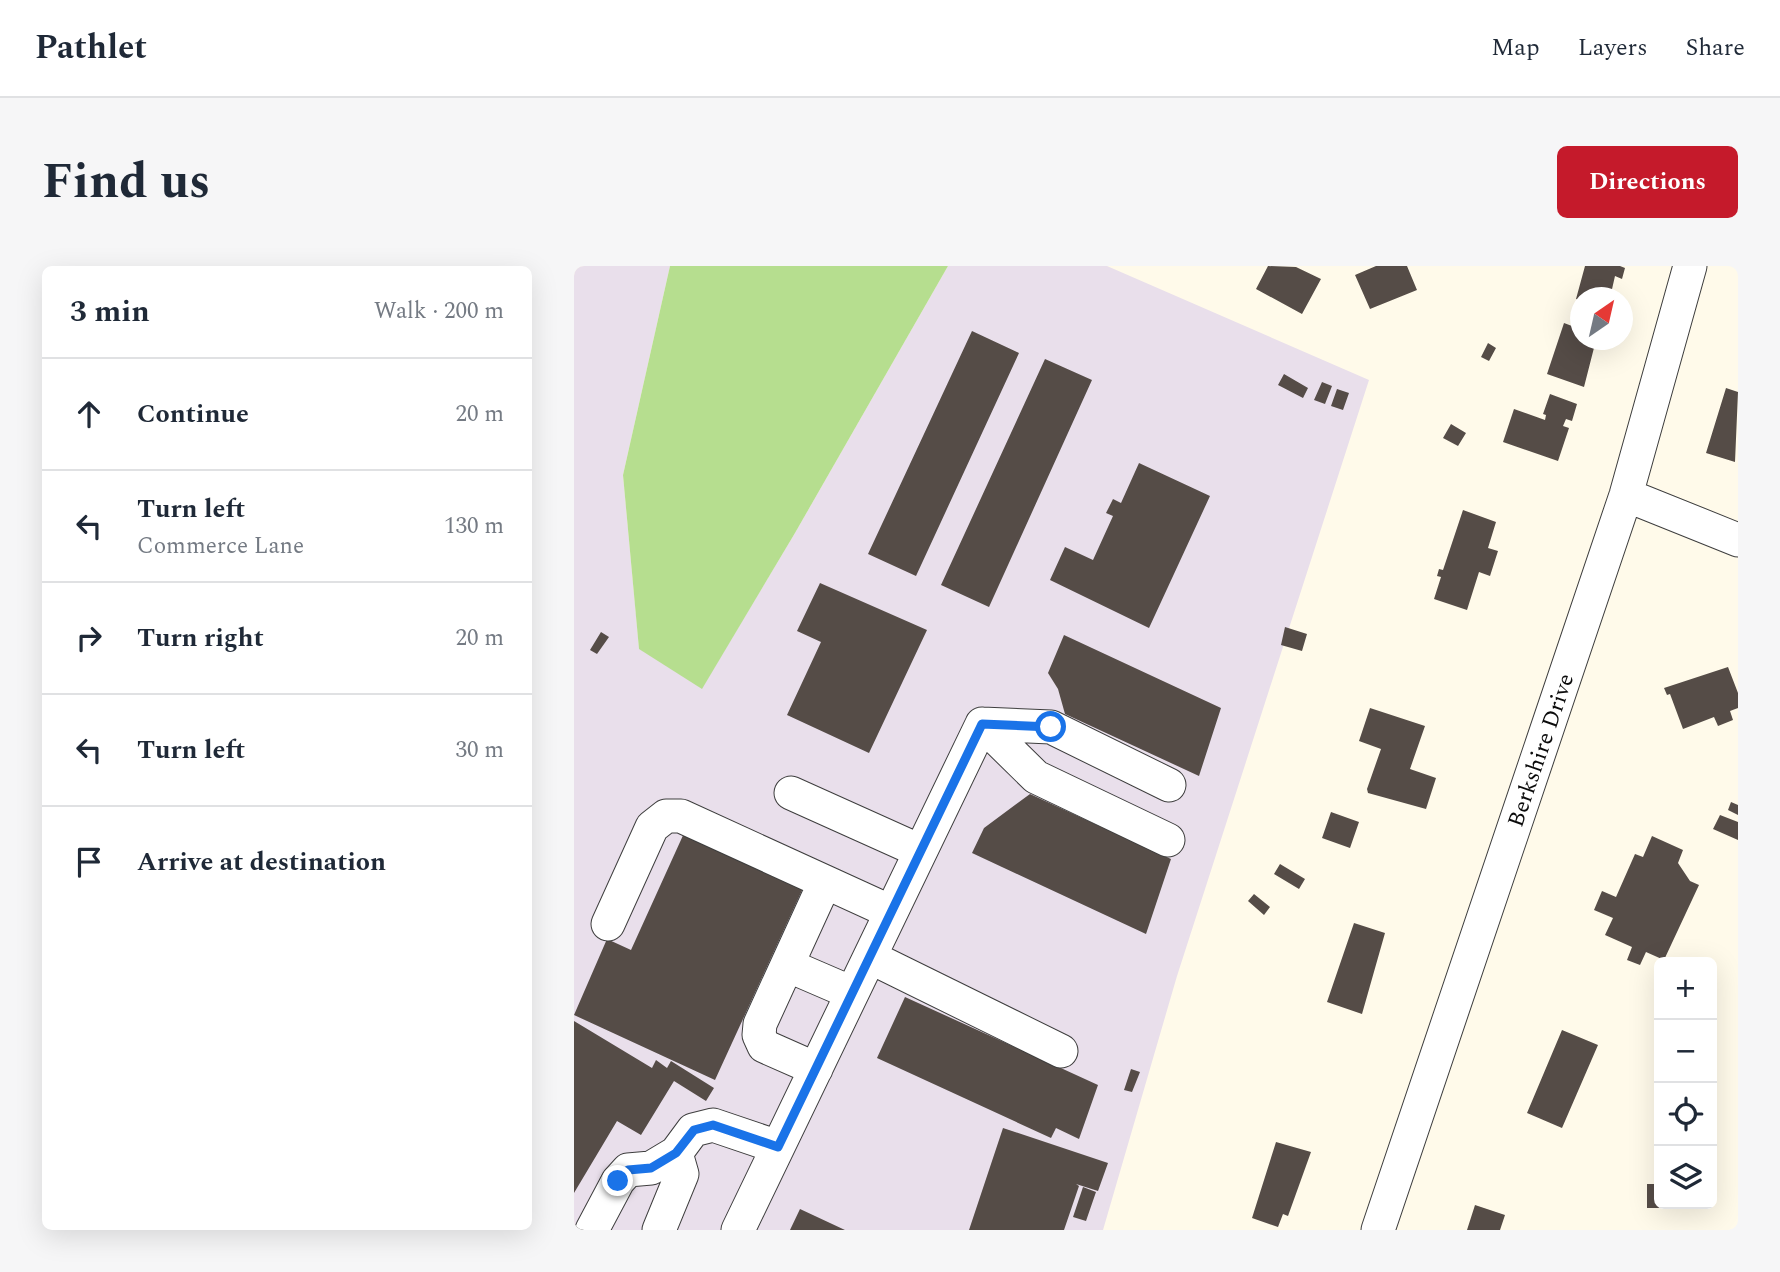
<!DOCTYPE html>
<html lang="en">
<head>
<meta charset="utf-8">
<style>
  :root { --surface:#fff; --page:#f6f6f7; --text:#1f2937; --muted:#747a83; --line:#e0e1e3; --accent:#c51a2b }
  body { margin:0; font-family:Spectral,serif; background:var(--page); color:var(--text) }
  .controls { position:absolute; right:21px; bottom:21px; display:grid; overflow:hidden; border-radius:10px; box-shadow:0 7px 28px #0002 }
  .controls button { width:63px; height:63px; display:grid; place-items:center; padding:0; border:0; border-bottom:2px solid var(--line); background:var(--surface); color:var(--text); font:35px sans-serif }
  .compass { position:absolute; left:996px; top:21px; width:63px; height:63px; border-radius:50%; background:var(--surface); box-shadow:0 7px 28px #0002; rotate:34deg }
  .stop { position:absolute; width:21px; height:21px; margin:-16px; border:5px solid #1a73e8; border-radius:50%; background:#fff }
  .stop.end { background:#1a73e8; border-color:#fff; box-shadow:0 2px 7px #0008 }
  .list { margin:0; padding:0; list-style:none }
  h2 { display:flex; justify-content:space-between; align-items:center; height:91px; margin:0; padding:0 28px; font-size:30px }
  h2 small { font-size:23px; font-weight:400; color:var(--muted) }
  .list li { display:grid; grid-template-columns:46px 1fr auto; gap:21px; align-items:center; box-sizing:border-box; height:112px; padding:0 28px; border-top:2px solid var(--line) }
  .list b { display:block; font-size:26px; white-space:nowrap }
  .list p { margin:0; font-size:23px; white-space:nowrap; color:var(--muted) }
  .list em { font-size:23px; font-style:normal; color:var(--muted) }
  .icon { flex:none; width:38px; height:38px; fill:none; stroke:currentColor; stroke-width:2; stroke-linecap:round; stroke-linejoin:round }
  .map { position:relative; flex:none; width:1164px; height:964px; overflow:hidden; border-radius:10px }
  header { display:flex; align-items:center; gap:42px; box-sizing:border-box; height:98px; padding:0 35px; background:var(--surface); border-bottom:2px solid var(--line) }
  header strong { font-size:33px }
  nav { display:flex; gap:38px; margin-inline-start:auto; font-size:24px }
  .intro { display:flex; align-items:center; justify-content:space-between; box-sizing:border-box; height:168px; padding:0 42px }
  h1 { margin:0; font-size:49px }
  .button { padding:18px 32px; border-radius:10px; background:var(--accent); color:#fff; font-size:24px; font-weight:700 }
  main { display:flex; gap:42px; padding:0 42px }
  aside { flex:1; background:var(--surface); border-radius:10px; box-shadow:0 7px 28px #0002 }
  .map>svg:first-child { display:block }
</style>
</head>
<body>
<header>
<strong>Pathlet</strong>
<nav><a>Map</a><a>Layers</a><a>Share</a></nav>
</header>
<div class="intro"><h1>Find us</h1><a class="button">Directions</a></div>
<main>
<aside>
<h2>3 min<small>Walk · 200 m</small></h2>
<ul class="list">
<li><svg class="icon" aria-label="ahead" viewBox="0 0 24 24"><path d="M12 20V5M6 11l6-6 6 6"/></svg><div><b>Continue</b></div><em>20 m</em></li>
<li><svg class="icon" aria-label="left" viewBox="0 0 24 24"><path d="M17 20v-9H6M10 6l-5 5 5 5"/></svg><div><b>Turn left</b><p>Commerce Lane</p></div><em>130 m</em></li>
<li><svg class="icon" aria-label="right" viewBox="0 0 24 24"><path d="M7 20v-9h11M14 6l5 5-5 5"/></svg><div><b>Turn right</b></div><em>20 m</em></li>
<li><svg class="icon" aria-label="left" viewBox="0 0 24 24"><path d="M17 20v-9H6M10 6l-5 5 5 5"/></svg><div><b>Turn left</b></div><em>30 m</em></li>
<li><svg class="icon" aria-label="arrive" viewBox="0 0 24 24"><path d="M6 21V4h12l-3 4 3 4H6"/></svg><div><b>Arrive at destination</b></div></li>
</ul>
</aside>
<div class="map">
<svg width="1164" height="964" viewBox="0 0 1164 964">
  <rect width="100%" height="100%" fill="#fffaea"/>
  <path fill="#e9dfeb" d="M 0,0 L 96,0 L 49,209 L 65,382 L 128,422 L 221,267 L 374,0 L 533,0 L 795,114 L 603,710 L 529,964 L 0,964 Z"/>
  <path fill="#b6de8f" d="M 96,0 L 374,0 L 221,267 L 128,423 L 65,383 L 49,209 Z"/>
  <path fill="#554c47" d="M 694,0 L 722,1 L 747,13 L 728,48 L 682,23 Z
    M 802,0 L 833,0 L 843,24 L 796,43 L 781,9 Z
    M 1011,0 L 1046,0 L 1051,2 L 1048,13 L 1041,10 L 1036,32 L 1006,34 L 1002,33 Z
    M 990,57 L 1006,63 L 1006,74 L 1022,74 L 1010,121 L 973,108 Z
    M 398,65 L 445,87 L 342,310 L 294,288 Z
    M 914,77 L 922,82 L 915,95 L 907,91 Z
    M 471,93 L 518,114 L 415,341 L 367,319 Z
    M 710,108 L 734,122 L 729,132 L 704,119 Z
    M 748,116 L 758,120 L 751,138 L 740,134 Z
    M 1152,122 L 1164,126 L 1161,196 L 1132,187 Z
    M 763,123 L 775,127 L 769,144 L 757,140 Z
    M 976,128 L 1003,138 L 998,155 L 992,153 L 989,160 L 995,162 L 984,195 L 929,176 L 940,143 L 971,154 L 972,149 L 969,148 Z
    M 877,158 L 892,167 L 884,180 L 869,172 Z
    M 565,197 L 636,230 L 575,362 L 476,314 L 491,281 L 519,294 L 539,250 L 532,247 L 539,233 L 547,237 Z
    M 889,244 L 922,256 L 914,282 L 924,285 L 916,310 L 905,306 L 893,344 L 860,333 L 867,311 L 863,310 L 865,303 L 869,304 Z
    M 246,317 L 353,364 L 295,487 L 213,449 L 247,376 L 223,365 Z
    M 711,361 L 733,368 L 728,385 L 707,379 Z
    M 27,366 L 35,371 L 23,388 L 16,384 Z
    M 490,369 L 647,442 L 625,510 L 491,448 L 484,423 L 474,407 Z
    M 1154,401 L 1164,427 L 1164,442 L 1156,445 L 1159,454 L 1144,460 L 1140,451 L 1109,463 L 1096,428 L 1093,429 L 1090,422 Z
    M 796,442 L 851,460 L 836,503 L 862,512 L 852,543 L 794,527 L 793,523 L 807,483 L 785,475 Z
    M 456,528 L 597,593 L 572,668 L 398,587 L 410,562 Z
    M 1157,536 L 1164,539 L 1164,549 L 1154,544 Z
    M 757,546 L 785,556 L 776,582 L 748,572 Z
    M 1146,549 L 1164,556 L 1164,574 L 1139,563 Z
    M 111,565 L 230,620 L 141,814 L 0,749 L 33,673 L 57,684 Z
    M 1078,570 L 1109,584 L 1104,597 L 1116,615 L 1125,619 L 1090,694 L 1072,686 L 1066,699 L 1053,694 L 1058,681 L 1031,669 L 1039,652 L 1020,644 L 1028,625 L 1042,631 L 1061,588 L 1069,591 Z
    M 706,598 L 731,613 L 725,623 L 700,608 Z
    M 680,628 L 696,641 L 690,649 L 674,635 Z
    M 780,657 L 811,667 L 788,748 L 753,736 Z
    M 331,731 L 524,819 L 505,873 L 482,862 L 477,872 L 303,792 Z
    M 0,755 L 78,802 L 82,794 L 93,802 L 97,795 L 140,822 L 132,835 L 100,815 L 67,869 L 43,855 L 0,927 Z
    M 988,764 L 1024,779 L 988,862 L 953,847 Z
    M 557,803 L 566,806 L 558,826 L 550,824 Z
    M 429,862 L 534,897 L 524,925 L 502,918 L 505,920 L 490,964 L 395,964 Z
    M 702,876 L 737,886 L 714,950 L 709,948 L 704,961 L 678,952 Z
    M 1073,918 L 1085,918 L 1088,942 L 1073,942 Z
    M 509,921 L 522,926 L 512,955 L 499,951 Z
    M 901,939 L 931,949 L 926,964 L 893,964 Z
    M 226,943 L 271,964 L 216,964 Z"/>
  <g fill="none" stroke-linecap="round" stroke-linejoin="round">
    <defs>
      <path id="minor" d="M 1052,229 L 1164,274
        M 408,458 L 462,511 L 594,574
        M 408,458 L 477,461 L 595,519
        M 217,527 L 346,585
        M 34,658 L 78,561 L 92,550 L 107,550 L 317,646
        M 296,691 L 487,785
        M 213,699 L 278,727
        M 242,803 L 190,780 L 185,769 L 186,758 L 251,616
        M 18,964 L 44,915 L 54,904 L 77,902 L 102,887 L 119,864 L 139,859 L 204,881
        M 85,964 L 108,908 L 102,887
        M 164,964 L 408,458
        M 804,964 L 1052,229 L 1116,0"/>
    </defs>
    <use href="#minor" stroke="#3e3e3e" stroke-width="35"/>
    <use href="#minor" stroke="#fff" stroke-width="33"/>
  </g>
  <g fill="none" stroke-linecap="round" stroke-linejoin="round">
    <path stroke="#1a73e8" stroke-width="9" d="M 44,915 L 54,904 L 77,902 L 102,887 L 120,864 L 139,859 L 204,881 L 408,458 L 477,461"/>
  </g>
  <g text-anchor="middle" stroke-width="7" stroke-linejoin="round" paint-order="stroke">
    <g font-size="23" fill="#0b0b0b" stroke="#fff">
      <text transform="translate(966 484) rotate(-71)" y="8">Berkshire Drive</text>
    </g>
  </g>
</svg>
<div class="controls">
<button>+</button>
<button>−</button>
<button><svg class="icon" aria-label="locate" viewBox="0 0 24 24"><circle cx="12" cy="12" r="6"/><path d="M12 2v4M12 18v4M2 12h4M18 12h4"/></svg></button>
<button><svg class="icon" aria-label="layers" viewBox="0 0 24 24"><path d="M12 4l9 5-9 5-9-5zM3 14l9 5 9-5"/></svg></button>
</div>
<svg class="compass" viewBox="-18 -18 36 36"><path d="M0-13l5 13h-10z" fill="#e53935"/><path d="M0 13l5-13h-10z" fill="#747a83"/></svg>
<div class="stop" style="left:477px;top:461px"></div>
<div class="stop end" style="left:44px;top:915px"></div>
</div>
</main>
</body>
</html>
